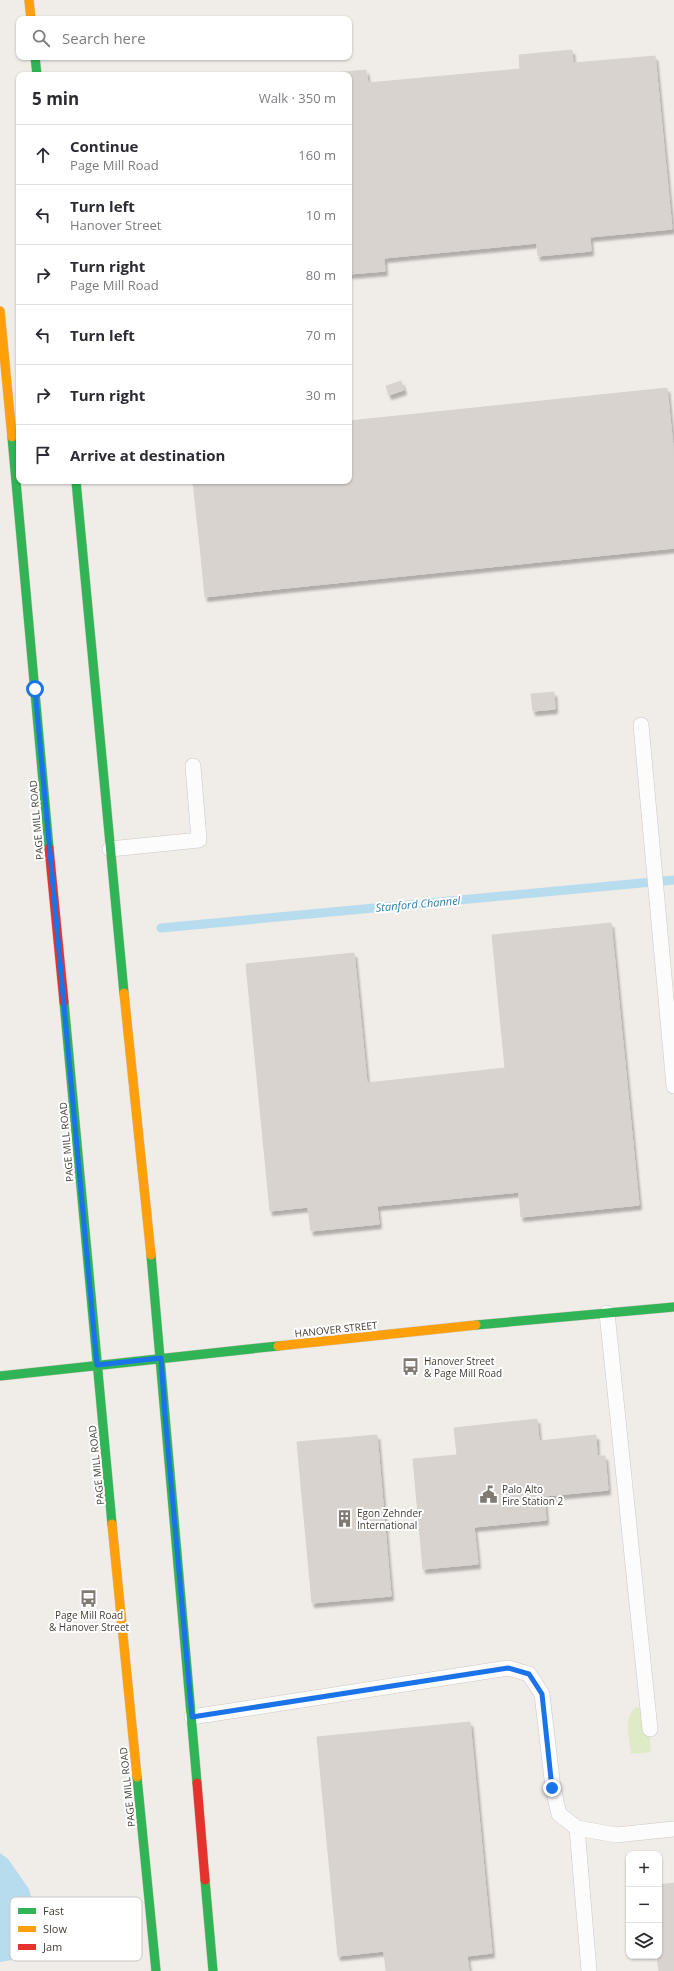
<!DOCTYPE html>
<html lang="en">
<head>
<meta charset="utf-8">
<style>
  :root { --surface:#fff; --page:#f2f2f3; --text:#2b2b33; --muted:#7c7c81; --line:#e1e1e2 }
  body { margin:0; font-family:"Open Sans",sans-serif; background:var(--page); color:var(--text) }
  .controls { position:absolute; right:12px; bottom:12px; display:grid; overflow:hidden; border-radius:8px; box-shadow:0 1px 3px #0004 }
  .controls button { width:36px; height:36px; display:grid; place-items:center; padding:0; border:0; border-bottom:1px solid var(--line); background:var(--surface); color:var(--text); font:20px sans-serif }
  .stop { position:absolute; width:12px; height:12px; margin:-9px; border:3px solid #1a73e8; border-radius:50%; background:#fff }
  .stop.end { background:#1a73e8; border-color:#fff; box-shadow:0 1px 4px #0008 }
  .list { margin:0; padding:0; list-style:none }
  h2 { display:flex; justify-content:space-between; align-items:center; height:52px; margin:0; padding:0 16px; font-size:17px }
  h2 small { font-size:13px; font-weight:400; color:var(--muted) }
  .list li { display:grid; grid-template-columns:26px 1fr auto; gap:12px; align-items:center; box-sizing:border-box; height:60px; padding:0 16px; border-top:1px solid var(--line) }
  .list b { display:block; font-size:15px; white-space:nowrap }
  .list p { margin:0; font-size:13px; white-space:nowrap; color:var(--muted) }
  .list em { font-size:13px; font-style:normal; color:var(--muted) }
  .icon { flex:none; width:22px; height:22px; fill:none; stroke:currentColor; stroke-width:2; stroke-linecap:round; stroke-linejoin:round }
  .map { position:relative; flex:none; width:674px; height:1971px; overflow:hidden }
  .search { position:absolute; background:var(--surface); box-shadow:0 1px 3px #0004; left:16px; top:16px; width:336px; height:44px; display:flex; align-items:center; gap:10px; box-sizing:border-box; padding:0 14px; border-radius:8px; color:var(--muted); font-size:15px }
  .panel { position:absolute; background:var(--surface); box-shadow:0 1px 3px #0004; left:16px; top:72px; width:336px; height:412px; border-radius:8px }
  .map>svg:first-child { display:block }
</style>
</head>
<body>
<div class="map">
<svg width="674" height="1971" viewBox="0 0 674 1971">
  <defs>
    <filter id="shadow"><feDropShadow dx="2.5" dy="4.5" stdDeviation="1" flood-color="#0004"/></filter>
  </defs>
  <rect width="100%" height="100%" fill="#f0ece8"/>
  <path fill="#dfeac7" d="M 637,1707 C 653,1712 649,1739 651,1752 L 631,1754 C 630,1739 622,1716 637,1707 Z"/>
  <path fill="#b7dcee" d="M 0,1853 L 8,1859 L 29,1889 L 36,1916 L 27,1943 L 12,1960 L 0,1962 Z"/>
  <g fill="none" stroke-linecap="round" stroke-linejoin="round">
    <path stroke="#b7dcee" stroke-width="9" d="M 161,928 L 674,880"/>
  </g>
  <path fill="#d8d3cf" stroke="#d8d3ce" filter="url(#shadow)" d="M 572,50 L 573,63 L 655,56 L 672,229 L 590,237 L 591,251 L 538,256 L 537,243 L 384,258 L 385,271 L 349,274 L 349,75 L 313,75 L 366,70 L 368,83 L 520,69 L 519,55 Z
    M 401,381 L 404,390 L 389,395 L 386,386 Z
    M 667,388 L 674,457 L 674,548 L 286,588 L 281,537 L 200,546 L 193,481 L 349,481 L 349,421 Z
    M 281,537 L 286,588 L 205,597 L 200,546 Z
    M 554,692 L 555,709 L 533,711 L 531,694 Z
    M 611,923 L 639,1205 L 521,1217 L 519,1192 L 377,1206 L 379,1224 L 311,1231 L 308,1207 L 270,1211 L 246,964 L 354,953 L 367,1083 L 505,1068 L 492,935 Z
    M 537,1419 L 539,1441 L 596,1435 L 597,1456 L 605,1456 L 608,1490 L 544,1496 L 546,1520 L 474,1527 L 478,1564 L 423,1569 L 413,1459 L 457,1455 L 454,1428 Z
    M 377,1435 L 391,1596 L 312,1603 L 297,1442 Z
    M 470,1722 L 492,1953 L 467,1956 L 469,1971 L 386,1971 L 384,1951 L 338,1956 L 317,1737 Z
    M 674,1883 L 674,1971 L 659,1971 L 657,1956 L 659,1956 L 659,1885 Z"/>
  <g fill="none" stroke-linecap="round" stroke-linejoin="round">
    <defs>
      <path id="lane" d="M 641,725 L 674,1086
        M 110,849 L 199,840 L 193,766
        M 607,1313 L 650,1729
        M 192,1717 L 508,1668 L 529,1674 L 542,1694 L 553,1788 L 559,1814 L 577,1828 L 616,1835 L 674,1829
        M 577,1828 L 589,1971"/>
      <path id="fast" d="M 35,57 L 37,75
        M 12,437 L 49,848
        M 76,481 L 124,993
        M 64,1002 L 112,1524
        M 151,1255 L 197,1783
        M 476,1325 L 674,1307
        M 0,1376 L 278,1346
        M 137,1777 L 156,1971
        M 205,1880 L 213,1971"/>
      <path id="slow" d="M 29,0 L 31,19
        M 0,311 L 12,437
        M 124,993 L 151,1255
        M 278,1346 L 476,1325
        M 112,1524 L 137,1777"/>
      <path id="jam" d="M 49,848 L 64,1002
        M 197,1783 L 205,1880"/>
    </defs>
    <use href="#lane" stroke="#ccc8c4" stroke-width="16"/>
    <use href="#fast" stroke="#cfc9bf" stroke-width="10"/>
    <use href="#slow" stroke="#cfc9bf" stroke-width="10"/>
    <use href="#jam" stroke="#cfc9bf" stroke-width="10"/>
    <use href="#lane" stroke="#fdfcfc" stroke-width="15"/>
    <use href="#fast" stroke="#30b455" stroke-width="9"/>
    <use href="#slow" stroke="#ff9f0a" stroke-width="9"/>
    <use href="#jam" stroke="#e5322d" stroke-width="9"/>
  </g>
  <g fill="none" stroke-linecap="round" stroke-linejoin="round">
    <path stroke="#1a73e8" stroke-width="5" d="M 35,689 L 97,1365 L 161,1358 L 165,1415 L 192,1717 L 508,1668 L 529,1674 L 542,1694 L 552,1788"/>
  </g>
  <defs>
    <symbol id="bus-bare" viewBox="-9 -9 18 18"><path d="M-5-6H5V4H4V6H2V4H-2V6H-4V4H-5ZM-3.5-4V0h7V-4ZM-3.5 1.2v1.5H-2V1.2ZM2 1.2v1.5H3.5V1.2Z" fill="#817a73" stroke="#fff" stroke-width="2.5" paint-order="stroke"/></symbol>
    <symbol id="civic-bare" viewBox="-9 -9 18 18"><path d="M-.6-6.5H3V-4.5H.6V-3L4-1V1h2V6H-6V1h2V-1L-.6-3ZM-1.2 2.5V6h2.4V2.5Z" fill="#817a73" stroke="#fff" stroke-width="2.5" paint-order="stroke"/></symbol>
    <symbol id="building-bare" viewBox="-9 -9 18 18"><path d="M-4-6H4V6H1V3H-1V6H-4ZM-2.5-4.3h1.7v1.8h-1.7ZM.8-4.3h1.7v1.8H.8ZM-2.5-1h1.7V.8h-1.7ZM.8-1h1.7V.8H.8Z" fill="#817a73" stroke="#fff" stroke-width="2.5" paint-order="stroke"/></symbol>
  </defs>
  <g fill-rule="evenodd">
    <use href="#bus-bare" x="398" y="1354" width="25" height="25"/>
    <use href="#civic-bare" x="476" y="1482" width="25" height="25"/>
    <use href="#building-bare" x="332" y="1506" width="25" height="25"/>
    <use href="#bus-bare" x="76" y="1586" width="25" height="25"/>
  </g>
  <g text-anchor="middle" stroke-width="4" stroke-linejoin="round" paint-order="stroke">
    <g font-size="10" fill="#453d34" stroke="#fff">
      <text transform="translate(36 820) rotate(-95)" y="4">PAGE MILL ROAD</text>
      <text transform="translate(66 1142) rotate(-95)" y="4">PAGE MILL ROAD</text>
      <text transform="translate(336 1329) rotate(-6)" y="4">HANOVER STREET</text>
      <text transform="translate(96 1465) rotate(-96)" y="4">PAGE MILL ROAD</text>
      <text transform="translate(127 1787) rotate(-96)" y="4">PAGE MILL ROAD</text>
    </g>
    <g font-size="10" fill="#453d34" stroke="#fff" text-anchor="start">
      <text x="424" y="1365">Hanover Street<tspan x="424" dy="12">&amp; Page Mill Road</tspan></text>
      <text x="502" y="1493">Palo Alto<tspan x="502" dy="12">Fire Station 2</tspan></text>
      <text x="357" y="1517">Egon Zehnder<tspan x="357" dy="12">International</tspan></text>
      <text x="89" y="1619" text-anchor="middle">Page Mill Road<tspan x="89" dy="12">&amp; Hanover Street</tspan></text>
    </g>
    <g font-size="11" font-style="italic" fill="#2a7dab" stroke="#fff">
      <text transform="translate(418 904) rotate(-5)" y="4">Stanford Channel</text>
    </g>
  </g>
  <rect x="10" y="1897" width="132" height="64" rx="6" fill="#fff" stroke="#c7c5c2" stroke-width="1"/>
  <rect x="18" y="1908" width="18" height="6" fill="#30b455"/>
  <rect x="18" y="1926" width="18" height="6" fill="#ff9f0a"/>
  <rect x="18" y="1944" width="18" height="6" fill="#e5322d"/>
  <g font-size="11" fill="#453d34">
    <text x="43" y="1915">Fast</text>
    <text x="43" y="1933">Slow</text>
    <text x="43" y="1951">Jam</text>
  </g>
</svg>
<div class="controls">
<button>+</button>
<button>−</button>
<button><svg class="icon" aria-label="layers" viewBox="0 0 24 24"><path d="M12 4l9 5-9 5-9-5zM3 14l9 5 9-5"/></svg></button>
</div>
<div class="stop" style="left:35px;top:689px"></div>
<div class="stop end" style="left:552px;top:1788px"></div>
<div class="search"><svg class="icon" aria-label="search" viewBox="0 0 24 24"><circle cx="10" cy="10" r="6"/><path d="M15 15l6 6"/></svg>Search here</div>
<section class="panel">
<h2>5 min<small>Walk · 350 m</small></h2>
<ul class="list">
<li><svg class="icon" aria-label="ahead" viewBox="0 0 24 24"><path d="M12 20V5M6 11l6-6 6 6"/></svg><div><b>Continue</b><p>Page Mill Road</p></div><em>160 m</em></li>
<li><svg class="icon" aria-label="left" viewBox="0 0 24 24"><path d="M17 20v-9H6M10 6l-5 5 5 5"/></svg><div><b>Turn left</b><p>Hanover Street</p></div><em>10 m</em></li>
<li><svg class="icon" aria-label="right" viewBox="0 0 24 24"><path d="M7 20v-9h11M14 6l5 5-5 5"/></svg><div><b>Turn right</b><p>Page Mill Road</p></div><em>80 m</em></li>
<li><svg class="icon" aria-label="left" viewBox="0 0 24 24"><path d="M17 20v-9H6M10 6l-5 5 5 5"/></svg><div><b>Turn left</b></div><em>70 m</em></li>
<li><svg class="icon" aria-label="right" viewBox="0 0 24 24"><path d="M7 20v-9h11M14 6l5 5-5 5"/></svg><div><b>Turn right</b></div><em>30 m</em></li>
<li><svg class="icon" aria-label="arrive" viewBox="0 0 24 24"><path d="M6 21V4h12l-3 4 3 4H6"/></svg><div><b>Arrive at destination</b></div></li>
</ul>
</section>
</div>
</body>
</html>
